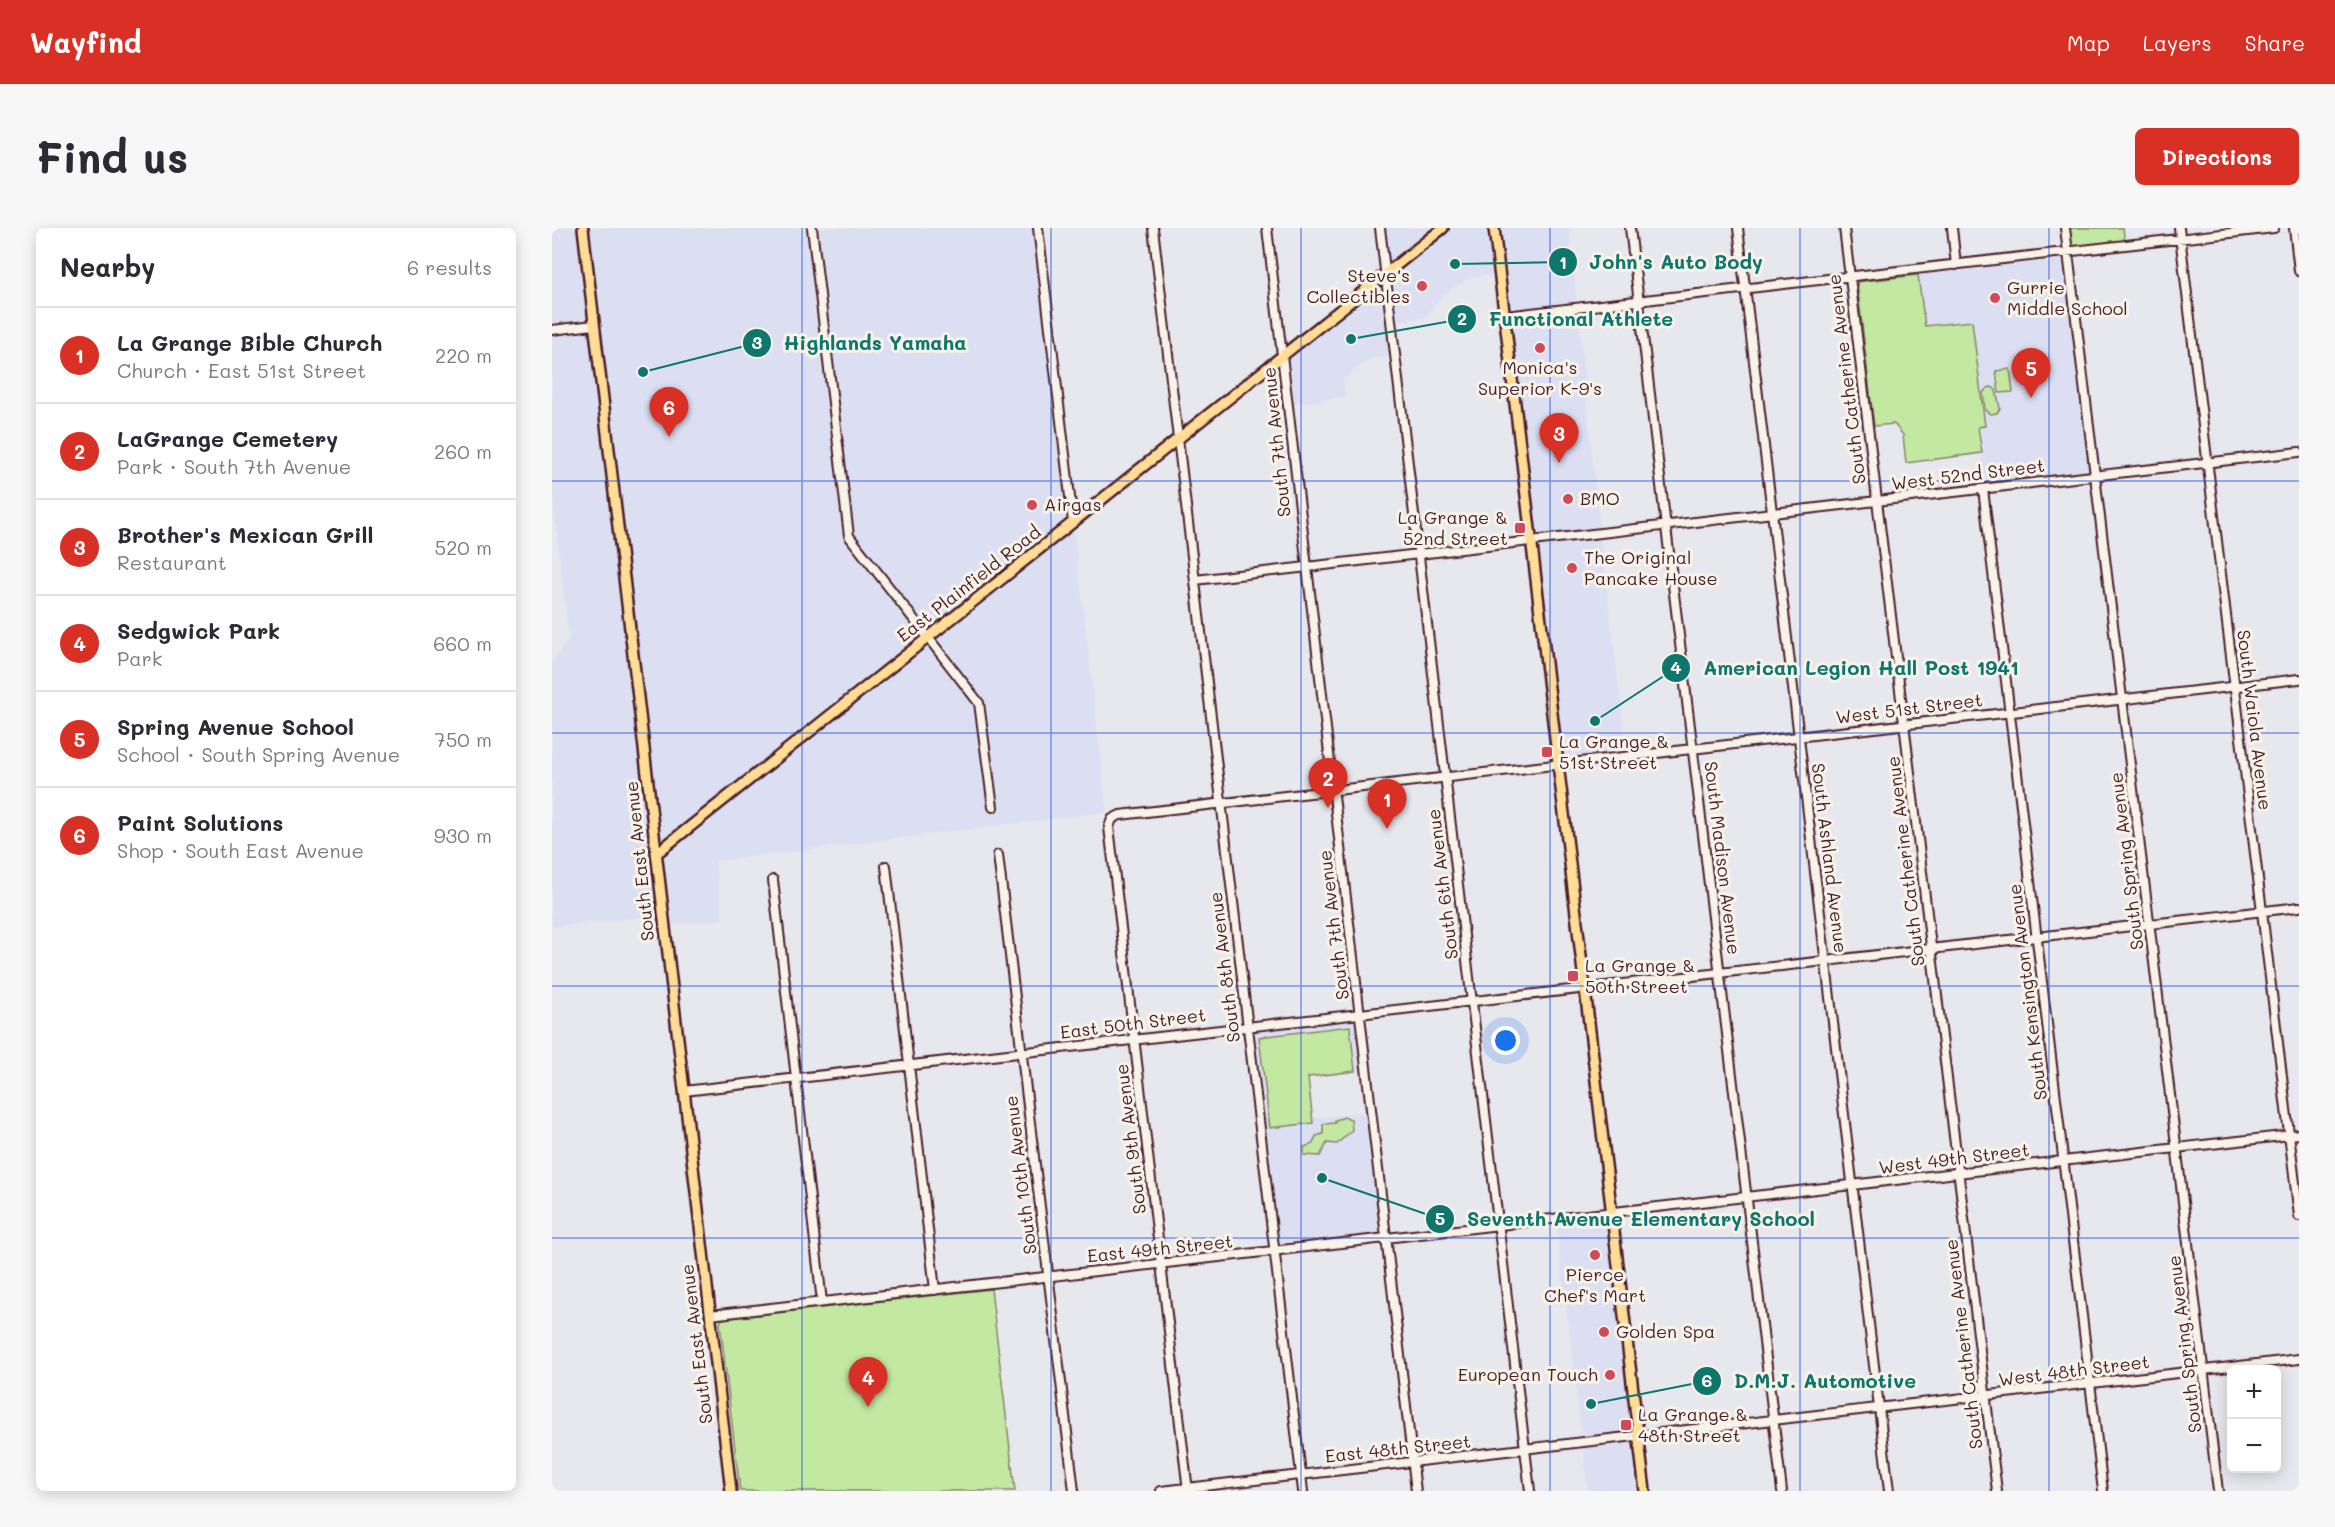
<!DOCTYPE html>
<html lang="en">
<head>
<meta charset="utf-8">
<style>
  :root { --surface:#fff; --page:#f7f7f7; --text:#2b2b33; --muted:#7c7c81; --line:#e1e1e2; --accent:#d93025 }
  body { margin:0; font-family:Mali,sans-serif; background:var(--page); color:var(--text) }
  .controls { position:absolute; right:18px; bottom:18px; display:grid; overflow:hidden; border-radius:9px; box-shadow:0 3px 15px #0003 }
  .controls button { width:54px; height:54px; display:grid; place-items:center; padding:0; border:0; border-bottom:2px solid var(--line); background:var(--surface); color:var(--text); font:30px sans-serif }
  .you { position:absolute; left:954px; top:813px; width:21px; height:21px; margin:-15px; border:4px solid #fff; border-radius:50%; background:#1a73e8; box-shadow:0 0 0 9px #1a73e833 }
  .badge { display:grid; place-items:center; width:39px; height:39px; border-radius:50%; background:var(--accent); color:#fff; font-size:20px; font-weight:700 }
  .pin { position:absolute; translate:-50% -50px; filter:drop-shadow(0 2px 3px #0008) }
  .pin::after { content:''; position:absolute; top:32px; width:21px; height:18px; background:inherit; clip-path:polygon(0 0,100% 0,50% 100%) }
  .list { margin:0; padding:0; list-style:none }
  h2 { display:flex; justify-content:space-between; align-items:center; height:78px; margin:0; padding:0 24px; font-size:26px }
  h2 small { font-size:20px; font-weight:400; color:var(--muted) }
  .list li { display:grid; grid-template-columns:39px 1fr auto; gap:18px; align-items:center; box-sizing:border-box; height:96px; padding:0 24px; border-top:2px solid var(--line) }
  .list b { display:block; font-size:22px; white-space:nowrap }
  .list p { margin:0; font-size:20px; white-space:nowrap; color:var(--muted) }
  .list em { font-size:20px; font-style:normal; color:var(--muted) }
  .map { position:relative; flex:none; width:1747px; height:1263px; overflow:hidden; border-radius:9px }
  header { display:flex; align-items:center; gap:36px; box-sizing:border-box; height:84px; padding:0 30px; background:var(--accent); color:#fff }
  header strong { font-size:28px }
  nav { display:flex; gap:33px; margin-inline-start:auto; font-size:21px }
  .intro { display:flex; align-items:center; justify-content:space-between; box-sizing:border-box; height:144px; padding:0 36px }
  h1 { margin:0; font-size:42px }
  .button { padding:15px 27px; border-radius:9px; background:var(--accent); color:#fff; font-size:21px; font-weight:700 }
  main { display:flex; gap:36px; padding:0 36px }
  aside { flex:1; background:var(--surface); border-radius:9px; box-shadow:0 3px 15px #0003 }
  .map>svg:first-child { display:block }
</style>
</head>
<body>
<header>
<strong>Wayfind</strong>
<nav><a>Map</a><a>Layers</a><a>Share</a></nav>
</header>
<div class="intro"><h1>Find us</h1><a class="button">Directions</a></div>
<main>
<aside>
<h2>Nearby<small>6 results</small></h2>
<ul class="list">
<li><span class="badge">1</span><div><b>La Grange Bible Church</b><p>Church · East 51st Street</p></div><em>220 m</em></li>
<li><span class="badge">2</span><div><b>LaGrange Cemetery</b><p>Park · South 7th Avenue</p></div><em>260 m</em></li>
<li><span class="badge">3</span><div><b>Brother's Mexican Grill</b><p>Restaurant</p></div><em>520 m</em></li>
<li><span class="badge">4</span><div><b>Sedgwick Park</b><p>Park</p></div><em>660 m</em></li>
<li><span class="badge">5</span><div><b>Spring Avenue School</b><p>School · South Spring Avenue</p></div><em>750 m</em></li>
<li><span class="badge">6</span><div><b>Paint Solutions</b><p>Shop · South East Avenue</p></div><em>930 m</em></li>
</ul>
</aside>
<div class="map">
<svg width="1747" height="1263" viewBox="0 0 1747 1263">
  <rect width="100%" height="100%" fill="#e7e7ee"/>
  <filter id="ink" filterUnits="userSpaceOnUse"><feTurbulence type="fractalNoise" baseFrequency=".0167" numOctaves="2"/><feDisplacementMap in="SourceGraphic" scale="12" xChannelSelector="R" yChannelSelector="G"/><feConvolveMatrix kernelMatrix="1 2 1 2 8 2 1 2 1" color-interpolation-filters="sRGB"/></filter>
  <g filter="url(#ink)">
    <path fill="#dcdff2" d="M 0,0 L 491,0 L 523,270 L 522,302 L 555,584 L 163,633 L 171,691 L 104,698 L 102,688 L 0,699 L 0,435 L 17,411 L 0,264 Z
      M 822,0 L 881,0 L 827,42 Z
      M 896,0 L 941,0 L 947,46 L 918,49 L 891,67 L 872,90 L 844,93 L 849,127 L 817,131 L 791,152 L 793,169 L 739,176 L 734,130 Z
      M 950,0 L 1017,0 L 1048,305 L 1075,525 L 1009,532 Z
      M 1512,30 L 1538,244 L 1433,256 L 1426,199 L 1432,198 L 1420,94 L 1373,98 L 1366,47 Z
      M 807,787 L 813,842 L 755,849 L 760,890 L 818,884 L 832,1010 L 723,1022 L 697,800 Z
      M 1057,988 L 1089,1263 L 1036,1263 L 1004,993 Z"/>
    <path fill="#c2e8a2" stroke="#868466" stroke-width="1.5" d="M 1514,0 L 1571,0 L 1573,16 L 1517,22 Z
      M 1366,47 L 1373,98 L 1420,93 L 1433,198 L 1426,199 L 1430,225 L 1354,235 L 1351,207 L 1342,196 L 1322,198 L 1305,54 Z
      M 1458,141 L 1461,164 L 1447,165 L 1444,143 Z
      M 1440,159 L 1444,162 L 1448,180 L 1445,185 L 1438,186 L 1433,182 L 1431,165 L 1435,160 Z
      M 798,798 L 803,843 L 756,849 L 761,895 L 718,900 L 707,809 Z
      M 793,889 L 799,891 L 800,902 L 785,916 L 775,915 L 768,928 L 752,927 L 752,919 L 761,916 L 764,908 L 771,906 L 771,896 L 783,895 L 783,892 Z
      M 439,1061 L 463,1263 L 188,1263 L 168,1095 L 170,1091 Z"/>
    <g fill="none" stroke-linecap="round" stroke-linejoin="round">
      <defs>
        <path id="minor" d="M 260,0 L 297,308 L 427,475 L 441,579
          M 486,0 L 521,294
          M 601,0 L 751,1263
          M 715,0 L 864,1263
          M 828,0 L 978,1263
          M 1078,0 L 1230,1263
          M 1186,0 L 1337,1263
          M 1292,0 L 1445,1263
          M 1400,0 L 1404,37
          M 1513,0 L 1666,1263
          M 1627,0 L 1747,988
          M 1742,0 L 1747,43
          M 953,88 L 1722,0
          M 0,102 L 42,97
          M 1431,261 L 1551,1263
          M 643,352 L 1747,224
          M 446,627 L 522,1263
          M 334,638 L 383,1062
          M 221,652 L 270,1074
          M 132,863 L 1747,679
          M 158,1087 L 1747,906
          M 609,1263 L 1747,1131
          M 636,1263 L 557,599 L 560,591 L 568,587 L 1747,451"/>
        <path id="major" d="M 31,0 L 179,1263
          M 942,0 L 1093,1263
          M 105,625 L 891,0"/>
      </defs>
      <use href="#minor" stroke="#4a1f2b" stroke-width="12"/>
      <use href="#major" stroke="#4a1f2b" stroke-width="14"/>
      <use href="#minor" stroke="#f7f3e8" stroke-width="8"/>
      <use href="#major" stroke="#ffdd96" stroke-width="9"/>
    </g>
  </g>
  <path fill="none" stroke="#1d4ed8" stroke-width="1.5" stroke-opacity="0.55" d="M 250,0 L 250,1263M 499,0 L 499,1263M 749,0 L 749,1263M 998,0 L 998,1263M 1248,0 L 1248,1263M 1497,0 L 1497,1263M 0,253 L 1747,253M 0,505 L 1747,505M 0,758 L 1747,758M 0,1010 L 1747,1010"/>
  <g fill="#d1495b" stroke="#f7f3e8" stroke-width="2">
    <circle cx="870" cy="58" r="6"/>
    <circle cx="1443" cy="70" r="6"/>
    <circle cx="988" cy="120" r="6"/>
    <circle cx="1016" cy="271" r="6"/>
    <circle cx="480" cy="277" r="6"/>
    <rect x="962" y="294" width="12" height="12" rx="3"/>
    <circle cx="1020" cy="340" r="6"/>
    <rect x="989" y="518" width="12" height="12" rx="3"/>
    <rect x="1015" y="742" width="12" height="12" rx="3"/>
    <circle cx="1043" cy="1027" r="6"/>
    <circle cx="1052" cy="1104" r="6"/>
    <circle cx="1058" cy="1147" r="6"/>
    <rect x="1068" y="1191" width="12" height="12" rx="3"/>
  </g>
  <g text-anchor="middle" stroke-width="6" stroke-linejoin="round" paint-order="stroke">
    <g font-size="18" fill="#4a1f2b" stroke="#f7f3e8" text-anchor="start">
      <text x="858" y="54" text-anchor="end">Steve's<tspan x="858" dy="21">Collectibles</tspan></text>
      <text x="1455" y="66">Gurrie<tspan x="1455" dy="21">Middle School</tspan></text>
      <text x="988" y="146" text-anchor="middle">Monica's<tspan x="988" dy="21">Superior K-9's</tspan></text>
      <text x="1028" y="277">BMO</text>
      <text x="492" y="283">Airgas</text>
      <text x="956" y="296" text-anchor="end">La Grange &amp;<tspan x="956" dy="21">52nd Street</tspan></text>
      <text x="1032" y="336">The Original<tspan x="1032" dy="21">Pancake House</tspan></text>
      <text x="1007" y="520">La Grange &amp;<tspan x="1007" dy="21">51st Street</tspan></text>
      <text x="1033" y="744">La Grange &amp;<tspan x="1033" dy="21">50th Street</tspan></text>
      <text x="1043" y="1053" text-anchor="middle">Pierce<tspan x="1043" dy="21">Chef's Mart</tspan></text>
      <text x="1064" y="1110">Golden Spa</text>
      <text x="1046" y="1153" text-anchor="end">European Touch</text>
      <text x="1086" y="1193">La Grange &amp;<tspan x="1086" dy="21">48th Street</tspan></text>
    </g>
    <g font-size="18" fill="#4a1f2b" stroke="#f7f3e8">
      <text transform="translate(1295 151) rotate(-97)" y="6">South Catherine Avenue</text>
      <text transform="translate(725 214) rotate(-96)" y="6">South 7th Avenue</text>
      <text transform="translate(1416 247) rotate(-7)" y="6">West 52nd Street</text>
      <text transform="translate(417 356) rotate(-38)" y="6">East Plainfield Road</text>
      <text transform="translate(1357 481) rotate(-7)" y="6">West 51st Street</text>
      <text transform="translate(1702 492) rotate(83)" y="6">South Waiola Avenue</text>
      <text transform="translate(1170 630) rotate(83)" y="6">South Madison Avenue</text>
      <text transform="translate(1277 630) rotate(83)" y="6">South Ashland Avenue</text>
      <text transform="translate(88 633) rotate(-96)" y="6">South East Avenue</text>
      <text transform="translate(1354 633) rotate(-97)" y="6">South Catherine Avenue</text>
      <text transform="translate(1575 633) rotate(-97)" y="6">South Spring Avenue</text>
      <text transform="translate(891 656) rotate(-97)" y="6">South 6th Avenue</text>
      <text transform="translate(782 697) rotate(-97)" y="6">South 7th Avenue</text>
      <text transform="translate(673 739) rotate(-97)" y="6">South 8th Avenue</text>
      <text transform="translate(1476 764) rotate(-97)" y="6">South Kensington Avenue</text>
      <text transform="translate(581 796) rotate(-7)" y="6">East 50th Street</text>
      <text transform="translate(579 911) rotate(-97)" y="6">South 9th Avenue</text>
      <text transform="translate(1402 931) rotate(-7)" y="6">West 49th Street</text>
      <text transform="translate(469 947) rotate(-97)" y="6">South 10th Avenue</text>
      <text transform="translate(608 1021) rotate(-6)" y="6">East 49th Street</text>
      <text transform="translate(145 1116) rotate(-97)" y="6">South East Avenue</text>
      <text transform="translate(1412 1116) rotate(-97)" y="6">South Catherine Avenue</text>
      <text transform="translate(1633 1116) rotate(-97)" y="6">South Spring Avenue</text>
      <text transform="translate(1522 1143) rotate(-7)" y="6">West 48th Street</text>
      <text transform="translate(846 1221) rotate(-6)" y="6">East 48th Street</text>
    </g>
  </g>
  <path fill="none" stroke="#0f766e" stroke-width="2" d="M903 36L1011 34M799 111L910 91M91 144L205 115M1043 493L1124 440M770 950L888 991M1039 1176L1155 1153"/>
  <g fill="#0f766e" stroke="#f7f3e8" stroke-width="2">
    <circle cx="903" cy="36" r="6"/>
    <circle cx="799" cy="111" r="6"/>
    <circle cx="91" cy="144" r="6"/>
    <circle cx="1043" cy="493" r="6"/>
    <circle cx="770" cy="950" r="6"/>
    <circle cx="1039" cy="1176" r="6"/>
    <circle cx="1011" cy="34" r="15"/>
    <circle cx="910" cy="91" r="15"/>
    <circle cx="205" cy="115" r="15"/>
    <circle cx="1124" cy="440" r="15"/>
    <circle cx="888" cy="991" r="15"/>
    <circle cx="1155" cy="1153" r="15"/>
  </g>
  <g font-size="18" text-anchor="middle" font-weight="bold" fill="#fff">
    <text x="1011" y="41">1</text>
    <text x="910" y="97">2</text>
    <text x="205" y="121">3</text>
    <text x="1124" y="446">4</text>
    <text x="888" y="997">5</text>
    <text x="1155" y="1159">6</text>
  </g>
  <g font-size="20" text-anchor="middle" font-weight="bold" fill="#0f766e" stroke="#f7f3e8" stroke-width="6" stroke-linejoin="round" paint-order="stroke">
    <text x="1124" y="41">John's Auto Body</text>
    <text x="1029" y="98">Functional Athlete</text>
    <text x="323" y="122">Highlands Yamaha</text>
    <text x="1309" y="447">American Legion Hall Post 1941</text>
    <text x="1089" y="998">Seventh Avenue Elementary School</text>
    <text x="1273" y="1160">D.M.J. Automotive</text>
  </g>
</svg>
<div class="controls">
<button>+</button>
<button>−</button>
</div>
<div class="you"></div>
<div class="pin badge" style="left:835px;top:601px">1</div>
<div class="pin badge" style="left:776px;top:580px">2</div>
<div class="pin badge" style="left:1007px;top:235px">3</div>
<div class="pin badge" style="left:316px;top:1179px">4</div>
<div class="pin badge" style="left:1479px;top:170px">5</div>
<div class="pin badge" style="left:117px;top:209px">6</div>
</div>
</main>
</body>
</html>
